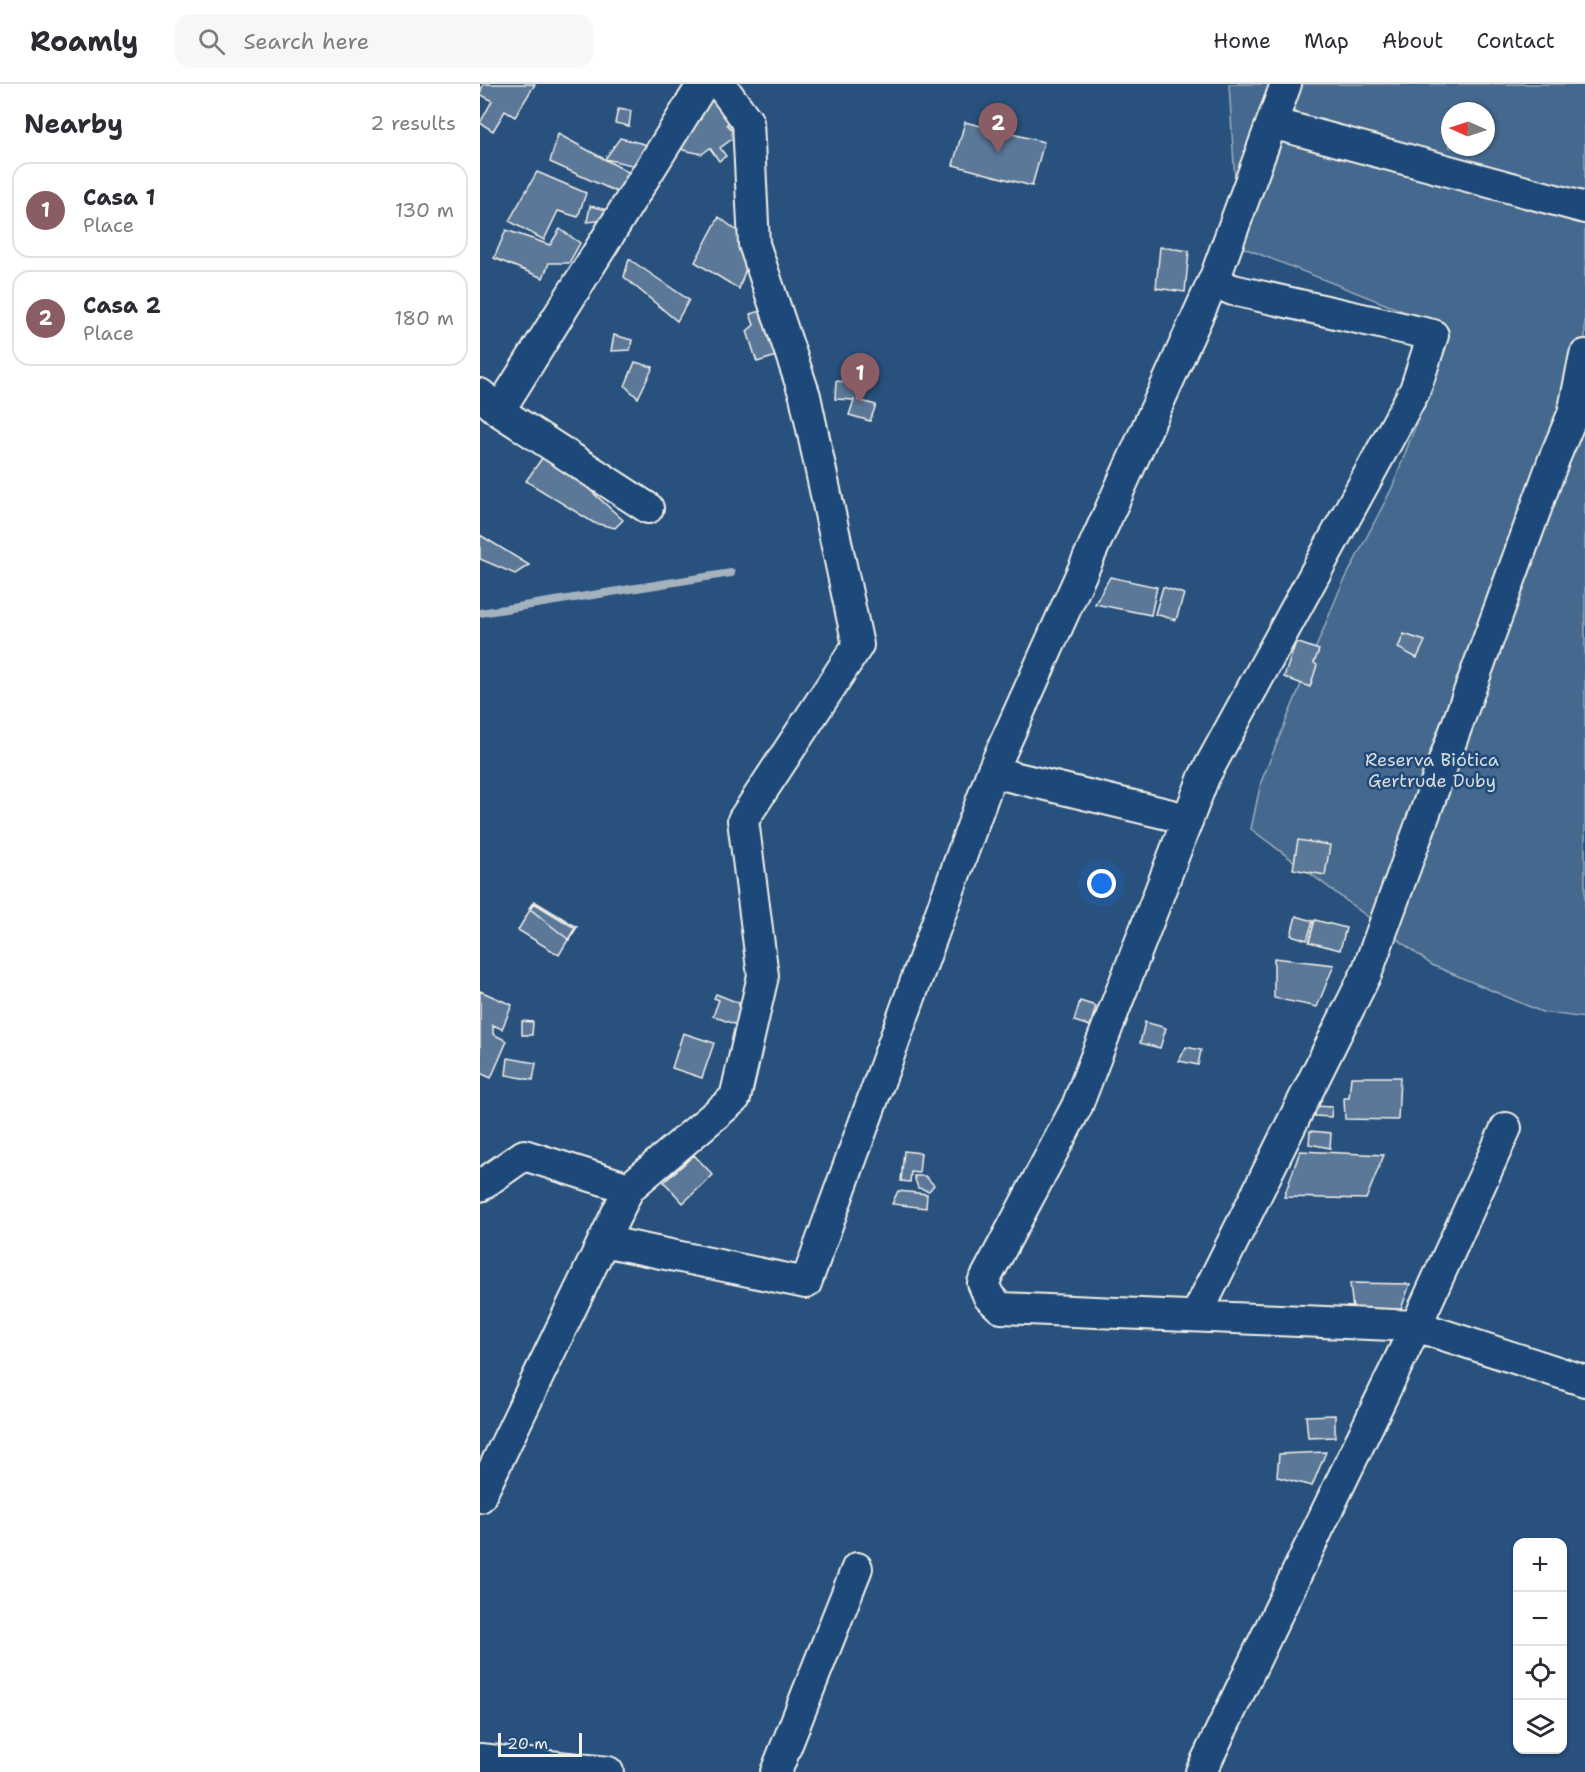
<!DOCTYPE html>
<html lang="en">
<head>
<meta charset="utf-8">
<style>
  :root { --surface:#fff; --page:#f7f7f7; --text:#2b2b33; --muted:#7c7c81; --line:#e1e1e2; --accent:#8a5d65 }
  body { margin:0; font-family:"Shantell Sans",sans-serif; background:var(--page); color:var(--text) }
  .controls { position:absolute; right:18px; bottom:18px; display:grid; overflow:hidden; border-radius:12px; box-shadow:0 2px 4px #0004 }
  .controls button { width:54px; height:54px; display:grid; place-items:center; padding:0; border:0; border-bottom:2px solid var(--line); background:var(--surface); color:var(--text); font:30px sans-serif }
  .compass { position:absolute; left:961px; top:18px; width:54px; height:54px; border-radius:50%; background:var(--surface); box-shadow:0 2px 4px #0004; rotate:273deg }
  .scale { position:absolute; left:18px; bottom:15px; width:84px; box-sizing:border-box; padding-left:6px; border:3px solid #f4f1e8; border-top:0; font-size:16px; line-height:21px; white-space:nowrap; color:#f4f1e8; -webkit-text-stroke:4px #1f4a7a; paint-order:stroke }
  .you { position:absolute; left:622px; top:800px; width:21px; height:21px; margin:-15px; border:4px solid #fff; border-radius:50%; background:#1a73e8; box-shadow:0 0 0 9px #1a73e833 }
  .badge { display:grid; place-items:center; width:39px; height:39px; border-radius:50%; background:var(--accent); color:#fff; font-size:20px; font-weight:700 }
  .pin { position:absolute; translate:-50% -50px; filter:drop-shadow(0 2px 3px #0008) }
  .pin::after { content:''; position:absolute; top:32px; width:21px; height:18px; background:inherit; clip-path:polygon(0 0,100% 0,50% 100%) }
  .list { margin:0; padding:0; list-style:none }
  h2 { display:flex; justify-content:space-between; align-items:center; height:78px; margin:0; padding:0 24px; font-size:26px }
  h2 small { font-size:20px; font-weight:400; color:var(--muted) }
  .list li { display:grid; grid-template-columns:39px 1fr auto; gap:18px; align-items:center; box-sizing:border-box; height:96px; margin:0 12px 12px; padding:0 12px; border:2px solid var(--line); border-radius:18px }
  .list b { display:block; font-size:22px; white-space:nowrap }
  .list p { margin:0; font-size:20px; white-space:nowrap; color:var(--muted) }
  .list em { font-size:20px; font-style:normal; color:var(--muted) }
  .icon { flex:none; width:33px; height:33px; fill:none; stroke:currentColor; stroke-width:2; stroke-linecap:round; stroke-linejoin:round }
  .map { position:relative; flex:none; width:1105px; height:1688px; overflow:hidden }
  header { display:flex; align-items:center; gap:36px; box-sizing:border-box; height:84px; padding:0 30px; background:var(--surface); border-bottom:2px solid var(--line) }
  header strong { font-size:28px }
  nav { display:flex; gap:33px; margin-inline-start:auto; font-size:21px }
  .search { width:420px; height:54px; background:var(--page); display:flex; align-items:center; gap:15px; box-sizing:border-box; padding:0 21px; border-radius:18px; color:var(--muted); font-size:22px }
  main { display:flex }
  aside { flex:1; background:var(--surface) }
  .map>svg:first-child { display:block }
</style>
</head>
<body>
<header>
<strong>Roamly</strong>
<div class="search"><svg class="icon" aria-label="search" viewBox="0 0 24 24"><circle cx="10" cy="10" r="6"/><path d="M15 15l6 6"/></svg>Search here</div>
<nav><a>Home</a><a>Map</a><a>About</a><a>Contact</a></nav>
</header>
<main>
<aside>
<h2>Nearby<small>2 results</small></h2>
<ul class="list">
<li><span class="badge">1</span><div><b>Casa 1</b><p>Place</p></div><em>130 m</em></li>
<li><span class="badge">2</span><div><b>Casa 2</b><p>Place</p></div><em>180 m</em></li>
</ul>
</aside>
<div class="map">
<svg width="1105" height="1688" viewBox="0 0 1105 1688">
  <rect width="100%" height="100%" fill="#28517e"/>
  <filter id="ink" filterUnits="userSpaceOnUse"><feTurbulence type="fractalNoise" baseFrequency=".0167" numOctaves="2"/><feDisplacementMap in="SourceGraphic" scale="12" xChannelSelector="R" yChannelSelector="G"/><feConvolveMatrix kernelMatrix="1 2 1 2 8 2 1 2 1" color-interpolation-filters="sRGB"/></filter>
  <g filter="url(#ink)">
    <path fill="#45688e" stroke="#9cacbb" stroke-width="1.5" fill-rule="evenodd" d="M 749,0 L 1105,0 L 1105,934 L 1062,928 L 952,881 L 771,745 L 781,698 L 859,507 L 912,404 L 949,306 L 968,245 L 759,162 ZM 970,27 L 1006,27 L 1006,63 L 970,63 Z"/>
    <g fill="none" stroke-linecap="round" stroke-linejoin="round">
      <path stroke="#a4b2be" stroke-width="8" d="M 0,529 L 251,489"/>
    </g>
    <path fill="#5b7899" stroke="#f4f1e8" stroke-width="1.5" d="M 3,0 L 55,0 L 35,33 L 25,27 L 13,47 L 0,39 L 12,17 L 0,10 Z
      M 226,3 L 250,37 L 247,40 L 256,52 L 240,64 L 246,72 L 239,77 L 230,64 L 222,70 L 203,66 L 195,57 L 221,35 L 212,23 Z
      M 138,25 L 151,27 L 149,42 L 135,39 Z
      M 485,38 L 564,58 L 552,102 L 473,81 Z
      M 78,50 L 150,89 L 137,108 L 70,78 Z
      M 140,54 L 168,61 L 156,82 L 125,75 Z
      M 57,88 L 106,109 L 98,133 L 78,127 L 64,156 L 29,137 Z
      M 110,122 L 132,127 L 129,136 L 107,138 Z
      M 239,133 L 274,160 L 259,205 L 215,178 Z
      M 80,145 L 100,159 L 89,179 L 69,179 L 63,194 L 14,174 L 26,146 L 70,161 Z
      M 680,163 L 709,167 L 705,208 L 676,204 Z
      M 149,175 L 209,216 L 197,237 L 144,193 Z
      M 281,227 L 300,271 L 277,278 L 267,247 L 274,241 L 270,230 Z
      M 134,251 L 152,256 L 150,266 L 131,267 Z
      M 155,278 L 173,283 L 158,314 L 145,302 Z
      M 356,297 L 379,299 L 378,316 L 396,321 L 390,337 L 369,331 L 374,316 L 355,315 Z
      M 67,367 L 143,436 L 135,444 L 114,439 L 46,397 Z
      M 0,451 L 49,481 L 35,490 L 0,475 Z
      M 630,493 L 677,503 L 671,531 L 615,520 Z
      M 683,503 L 704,510 L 696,536 L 675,530 Z
      M 924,550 L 945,557 L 937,574 L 918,564 Z
      M 816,558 L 839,566 L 834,579 L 837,581 L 830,603 L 804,593 Z
      M 818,756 L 850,761 L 845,791 L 813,785 Z
      M 54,817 L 97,843 L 89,856 L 49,824 Z
      M 54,819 L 95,844 L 79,871 L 38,846 Z
      M 816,832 L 833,837 L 827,856 L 811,851 Z
      M 835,836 L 866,844 L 860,866 L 829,858 Z
      M 794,874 L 854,881 L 837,923 L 794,914 Z
      M 0,907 L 32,921 L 22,945 L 13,941 L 13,950 L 27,957 L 11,994 L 0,989 Z
      M 236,910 L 259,919 L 259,942 L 233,932 L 239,916 L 234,914 Z
      M 600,917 L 616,922 L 610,942 L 594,937 Z
      M 42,937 L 53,938 L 52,951 L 42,951 Z
      M 665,938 L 686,944 L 680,964 L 660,959 Z
      M 203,949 L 234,959 L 222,994 L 192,984 Z
      M 706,963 L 721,966 L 718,981 L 699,977 Z
      M 28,974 L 56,979 L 53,996 L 26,991 Z
      M 871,993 L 920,993 L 918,1036 L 865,1035 L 864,1014 L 869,1014 Z
      M 835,1022 L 852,1023 L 851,1033 L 835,1032 Z
      M 830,1047 L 851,1049 L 850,1064 L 829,1060 Z
      M 424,1067 L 441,1069 L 439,1089 L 431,1088 L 430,1098 L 421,1097 Z
      M 820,1067 L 904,1071 L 886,1115 L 804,1113 Z
      M 214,1071 L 233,1091 L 203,1119 L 184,1098 Z
      M 434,1092 L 445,1092 L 454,1101 L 449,1107 L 438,1104 Z
      M 418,1107 L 447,1110 L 446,1124 L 412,1120 Z
      M 870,1199 L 930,1200 L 920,1228 L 873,1226 Z
      M 855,1331 L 855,1353 L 828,1354 L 826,1332 Z
      M 846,1368 L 832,1402 L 797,1393 L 799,1370 Z"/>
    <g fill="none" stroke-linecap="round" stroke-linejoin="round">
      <defs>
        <path id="street" d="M 806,0 L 736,191 L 739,200 L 753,206 L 953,251 L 935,306 L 724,693 L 597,1022 L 503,1199 L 509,1213 L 521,1224 L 936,1242 L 1105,1297
          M 792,39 L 1105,124
          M 0,310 L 19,327 L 168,424
          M 19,327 L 223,0
          M 530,692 L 512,688 L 736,191
          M 0,1102 L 44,1071 L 149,1104 L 255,1014 L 283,892 L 263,736 L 378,561 L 325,312 L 274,160 L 268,38 L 240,0
          M 123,1157 L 326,1199 L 512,688 L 708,735
          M 716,1232 L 887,888 L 1074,375 L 1093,330 L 1105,271
          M 0,1413 L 149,1104
          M 0,1675 L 128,1688
          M 296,1688 L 377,1484
          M 721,1688 L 936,1242 L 1026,1044"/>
      </defs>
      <use href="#street" stroke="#f4f1e8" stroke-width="34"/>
      <use href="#street" stroke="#1f4a7a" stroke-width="30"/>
    </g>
  </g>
  <g text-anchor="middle" stroke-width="5" stroke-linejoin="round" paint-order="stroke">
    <g font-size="18" fill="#dadcda" stroke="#1f4a7a">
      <text x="952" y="682">Reserva Biótica<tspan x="952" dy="21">Gertrude Duby</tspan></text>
    </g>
  </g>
</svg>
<div class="controls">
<button>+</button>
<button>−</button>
<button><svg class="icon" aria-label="locate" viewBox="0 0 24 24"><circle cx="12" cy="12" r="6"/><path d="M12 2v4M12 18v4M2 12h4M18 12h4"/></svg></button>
<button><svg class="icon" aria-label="layers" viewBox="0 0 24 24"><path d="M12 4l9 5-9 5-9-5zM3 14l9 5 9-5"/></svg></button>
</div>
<svg class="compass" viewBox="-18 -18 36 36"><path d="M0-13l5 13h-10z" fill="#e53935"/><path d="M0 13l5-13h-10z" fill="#7c7c81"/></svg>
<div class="scale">20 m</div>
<div class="you"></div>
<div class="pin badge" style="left:380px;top:319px">1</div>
<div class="pin badge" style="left:518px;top:69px">2</div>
</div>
</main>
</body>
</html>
